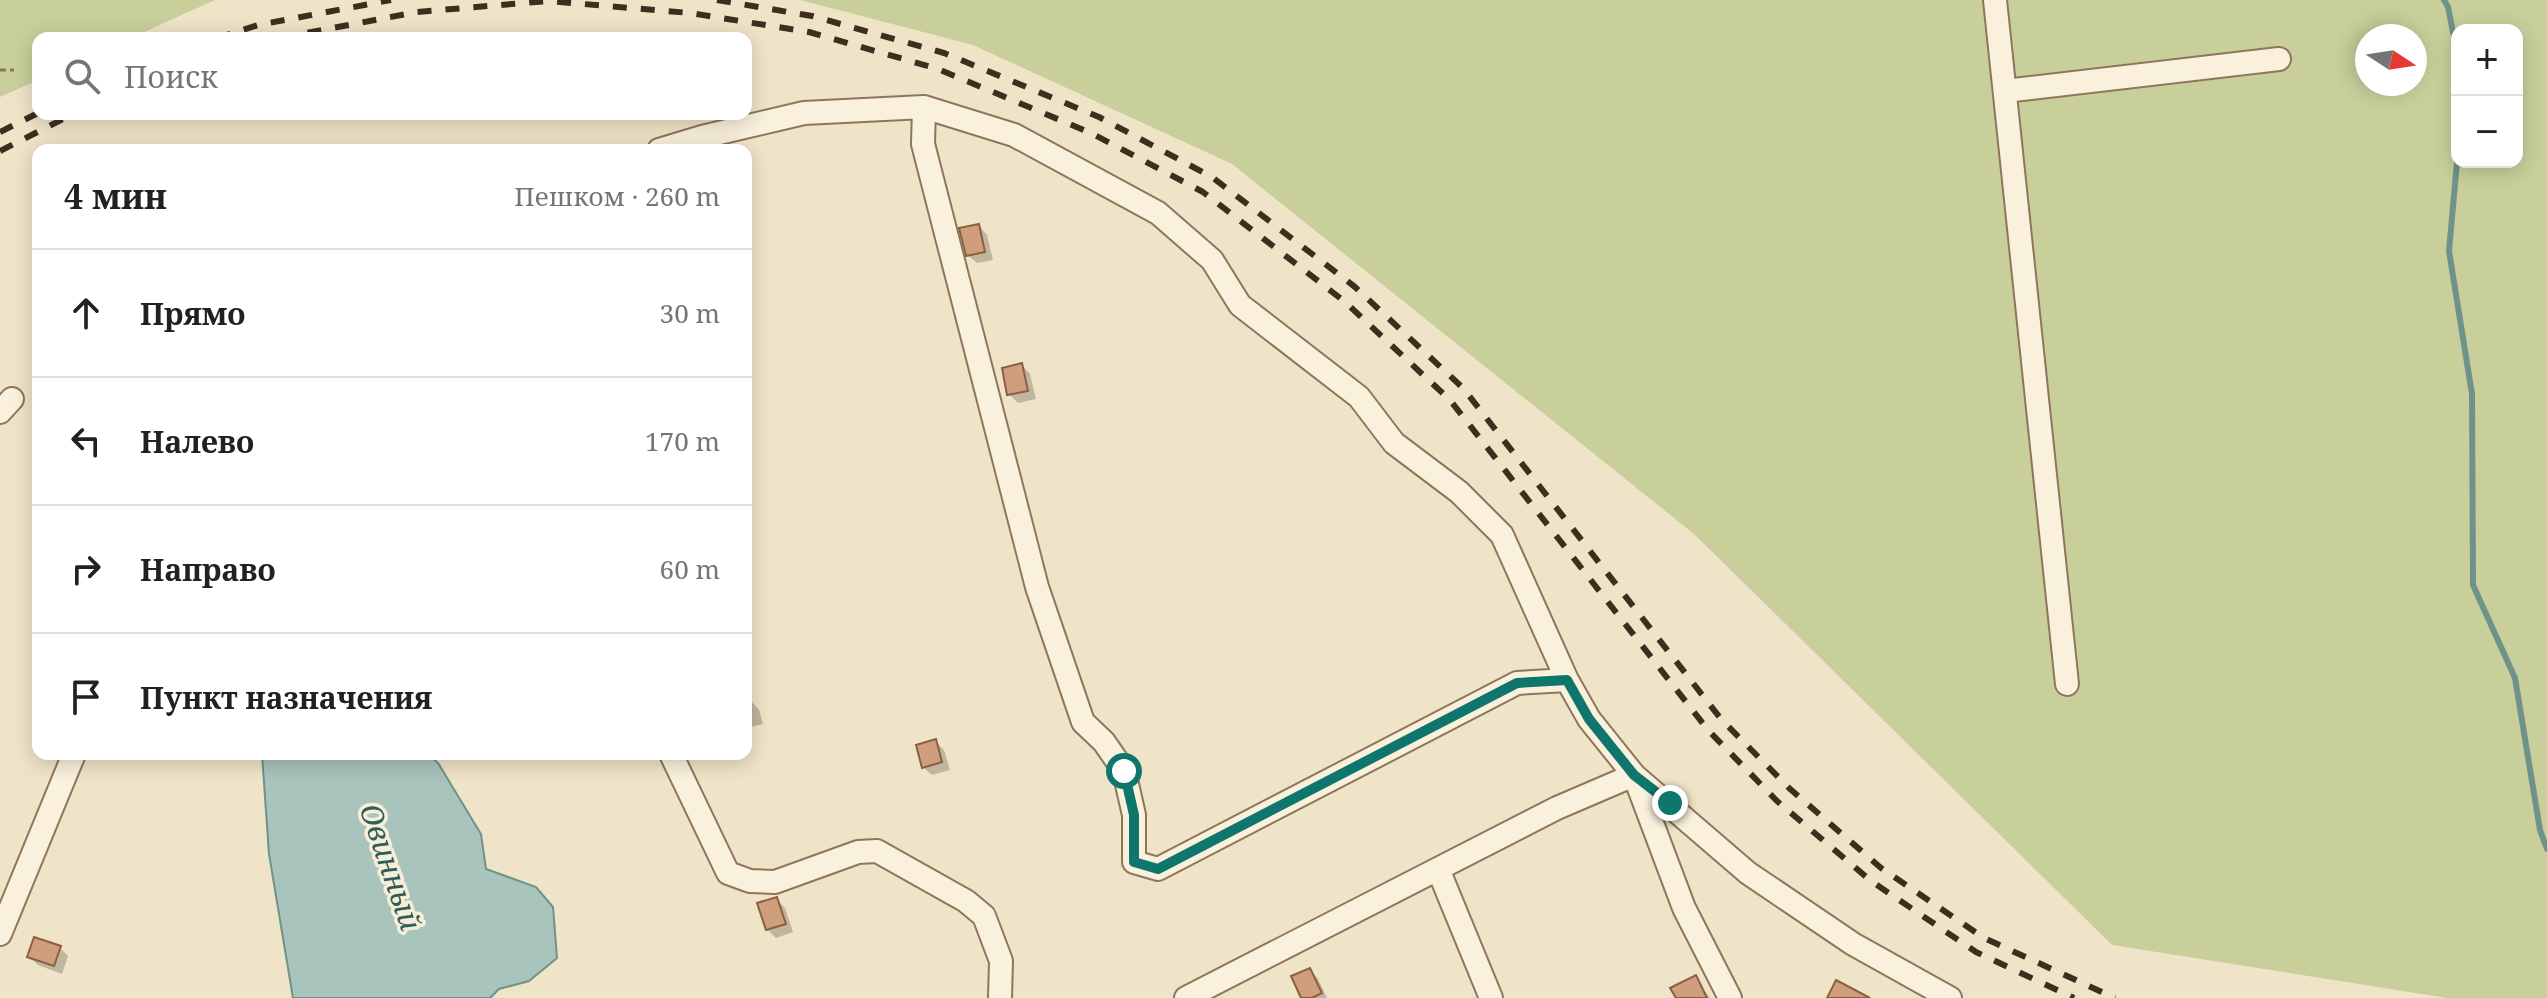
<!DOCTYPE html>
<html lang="ru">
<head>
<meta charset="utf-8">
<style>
  :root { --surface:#fff; --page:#f2f2f2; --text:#202124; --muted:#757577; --line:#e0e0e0 }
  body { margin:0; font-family:"Noto Serif",serif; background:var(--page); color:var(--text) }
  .controls { position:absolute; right:24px; top:24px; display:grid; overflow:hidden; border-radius:16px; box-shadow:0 4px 20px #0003 }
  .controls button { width:72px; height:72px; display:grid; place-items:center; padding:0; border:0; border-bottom:2px solid var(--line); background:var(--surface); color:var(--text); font:40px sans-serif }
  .compass { position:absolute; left:2355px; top:24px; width:72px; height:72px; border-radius:50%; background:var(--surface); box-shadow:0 4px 20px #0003; rotate:102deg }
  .stop { position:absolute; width:24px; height:24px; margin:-18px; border:6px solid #0f766e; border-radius:50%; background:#fff }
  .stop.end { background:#0f766e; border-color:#fff; box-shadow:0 2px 8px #0008 }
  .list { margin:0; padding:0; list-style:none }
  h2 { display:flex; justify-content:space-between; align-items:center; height:104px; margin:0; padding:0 32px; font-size:34px }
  h2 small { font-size:26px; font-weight:400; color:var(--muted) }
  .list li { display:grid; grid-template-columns:52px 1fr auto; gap:24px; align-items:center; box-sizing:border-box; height:128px; padding:0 32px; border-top:2px solid var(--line) }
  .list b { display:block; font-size:30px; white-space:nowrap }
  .list em { font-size:26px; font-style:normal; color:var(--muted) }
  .icon { flex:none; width:44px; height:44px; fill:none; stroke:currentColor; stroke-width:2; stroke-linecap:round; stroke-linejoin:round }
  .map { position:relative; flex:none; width:2547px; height:998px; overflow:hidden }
  .search { position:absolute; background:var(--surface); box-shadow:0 4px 20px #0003; left:32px; top:32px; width:720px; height:88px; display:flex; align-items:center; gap:20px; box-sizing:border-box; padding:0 28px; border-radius:16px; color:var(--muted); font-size:30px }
  .panel { position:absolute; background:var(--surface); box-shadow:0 4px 20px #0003; left:32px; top:144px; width:720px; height:616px; border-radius:16px }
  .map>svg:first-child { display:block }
</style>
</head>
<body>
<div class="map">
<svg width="2547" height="998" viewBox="0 0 2547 998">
  <rect width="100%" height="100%" fill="#f0e4c8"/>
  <path fill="#c9cf9b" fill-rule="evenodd" d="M 0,0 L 215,0 L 131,38 L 38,38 L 38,80 L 0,97 Z
    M 800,0 L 2547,0 L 2547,998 L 2447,998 L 2112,945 L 1694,534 L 1232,164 L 973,45 ZM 2457,30 L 2517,30 L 2517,162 L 2457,162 ZM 2367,36 L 2415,36 L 2415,84 L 2367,84 Z"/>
  <path fill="#a9c4bc" stroke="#6f938a" stroke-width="2" d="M 262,754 L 428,754 L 438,763 L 481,834 L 486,869 L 536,887 L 553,907 L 557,958 L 529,981 L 499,989 L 490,998 L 293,998 L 269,854 Z"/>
  <path fill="#0003" d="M 979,226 L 987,235 L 993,260 L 977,263 L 968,255 Z
    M 1022,365 L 1030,374 L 1036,399 L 1018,403 L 1009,394 Z
    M 751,701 L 759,710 L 763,724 L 746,728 L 746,702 Z
    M 935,741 L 944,750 L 950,770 L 932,775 L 923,767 Z
    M 776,899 L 785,908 L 793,932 L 776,938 L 767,929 Z
    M 60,948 L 68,956 L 62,974 L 38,965 L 29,957 Z
    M 1310,970 L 1318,979 L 1327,998 L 1303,998 Z
    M 1695,978 L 1710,998 L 1678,998 Z"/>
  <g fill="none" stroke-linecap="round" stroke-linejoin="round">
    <path stroke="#6f938a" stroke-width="6" d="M 2444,0 L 2448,7 L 2457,52
      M 2457,162 L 2449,251 L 2472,394 L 2473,585 L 2515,678 L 2540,830 L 2547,849"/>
  </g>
  <path fill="#cf9f7d" stroke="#8d5f41" stroke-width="2" d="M 979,224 L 985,252 L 966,256 L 959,228 Z
    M 1022,363 L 1028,391 L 1007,395 L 1002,368 Z
    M 936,739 L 942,762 L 922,768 L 916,745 Z
    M 777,897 L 786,924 L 766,930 L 757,903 Z
    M 34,937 L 61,946 L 54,966 L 27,957 Z
    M 1310,968 L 1322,993 L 1312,998 L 1301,998 L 1291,976 Z
    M 1696,975 L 1707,998 L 1676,998 L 1670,988 Z
    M 1836,980 L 1870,998 L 1827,998 Z"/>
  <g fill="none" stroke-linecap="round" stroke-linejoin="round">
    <defs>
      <path id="minor" d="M 1995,0 L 2067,684
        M 2005,91 L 2279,59
        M 924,107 L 923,144 L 1037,587 L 1083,722 L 1104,742 L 1124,771 L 1134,815 L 1134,862 L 1158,869 L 1517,683 L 1567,680
        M 659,150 L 702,137 L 804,113 L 924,107 L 1014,135 L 1158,213 L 1212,260 L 1240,305 L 1359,397 L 1394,443 L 1459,492 L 1502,535 L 1567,680 L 1589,719 L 1634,775 L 1748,873 L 1853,944 L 1950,998
        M 0,412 L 12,399
        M 671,754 L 728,873 L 750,881 L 775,882 L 858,852 L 877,851 L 966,901 L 984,916 L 1001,961 L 1000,998
        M 1438,869 L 1491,998
        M 0,934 L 74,754
        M 1186,998 L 1557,808 L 1634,775 L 1684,908 L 1730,998"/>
    </defs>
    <use href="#minor" stroke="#8d765c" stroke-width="26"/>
    <path stroke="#8d765c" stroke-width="3" stroke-dasharray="6 4" stroke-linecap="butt" d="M 0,70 L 14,70"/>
    <use href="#minor" stroke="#faf1dc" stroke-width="22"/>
    <path stroke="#3d2e20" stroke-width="6" stroke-dasharray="14 14" stroke-linecap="butt" d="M 717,0 L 812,16 L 944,53 L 1099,117 L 1212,177 L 1355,287 L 1463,388 L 1721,719 L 1789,788 L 1881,868 L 1984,938 L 2115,998
      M 217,38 L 258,25 L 391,0
      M 280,38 L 417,12 L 548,1 L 690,13 L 809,32 L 938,69 L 1091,133 L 1203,192 L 1344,301 L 1450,400 L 1708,730 L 1777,801 L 1871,881 L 1976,952 L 2074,998
      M 0,132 L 38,113
      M 0,151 L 73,114"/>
  </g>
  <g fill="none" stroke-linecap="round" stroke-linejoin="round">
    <path stroke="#0f766e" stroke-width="10" d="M 1124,771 L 1134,815 L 1134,862 L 1158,869 L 1517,683 L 1567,680 L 1589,719 L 1634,775 L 1670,803"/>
  </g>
  <g text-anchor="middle" stroke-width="7" stroke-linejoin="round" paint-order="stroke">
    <g font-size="30" font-style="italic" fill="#2f5d5a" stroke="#f7eed8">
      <text transform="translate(390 867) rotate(71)" y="10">Овинный</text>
    </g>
  </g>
</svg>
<div class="controls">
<button>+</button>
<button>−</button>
</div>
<svg class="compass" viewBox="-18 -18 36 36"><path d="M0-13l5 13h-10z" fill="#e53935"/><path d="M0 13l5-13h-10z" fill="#757577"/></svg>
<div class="stop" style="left:1124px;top:771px"></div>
<div class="stop end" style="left:1670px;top:803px"></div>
<div class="search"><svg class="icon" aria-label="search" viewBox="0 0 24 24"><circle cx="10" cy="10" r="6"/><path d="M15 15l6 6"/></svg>Поиск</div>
<section class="panel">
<h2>4 мин<small>Пешком · 260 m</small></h2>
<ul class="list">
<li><svg class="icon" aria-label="ahead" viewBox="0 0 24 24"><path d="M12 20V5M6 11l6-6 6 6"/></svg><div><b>Прямо</b></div><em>30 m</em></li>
<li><svg class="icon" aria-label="left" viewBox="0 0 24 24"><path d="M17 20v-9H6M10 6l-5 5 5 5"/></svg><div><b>Налево</b></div><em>170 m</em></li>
<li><svg class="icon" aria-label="right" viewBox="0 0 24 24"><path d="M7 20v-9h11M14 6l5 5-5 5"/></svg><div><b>Направо</b></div><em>60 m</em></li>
<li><svg class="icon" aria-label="arrive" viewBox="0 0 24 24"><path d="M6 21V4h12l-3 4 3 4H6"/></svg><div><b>Пункт назначения</b></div></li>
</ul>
</section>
</div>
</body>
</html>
